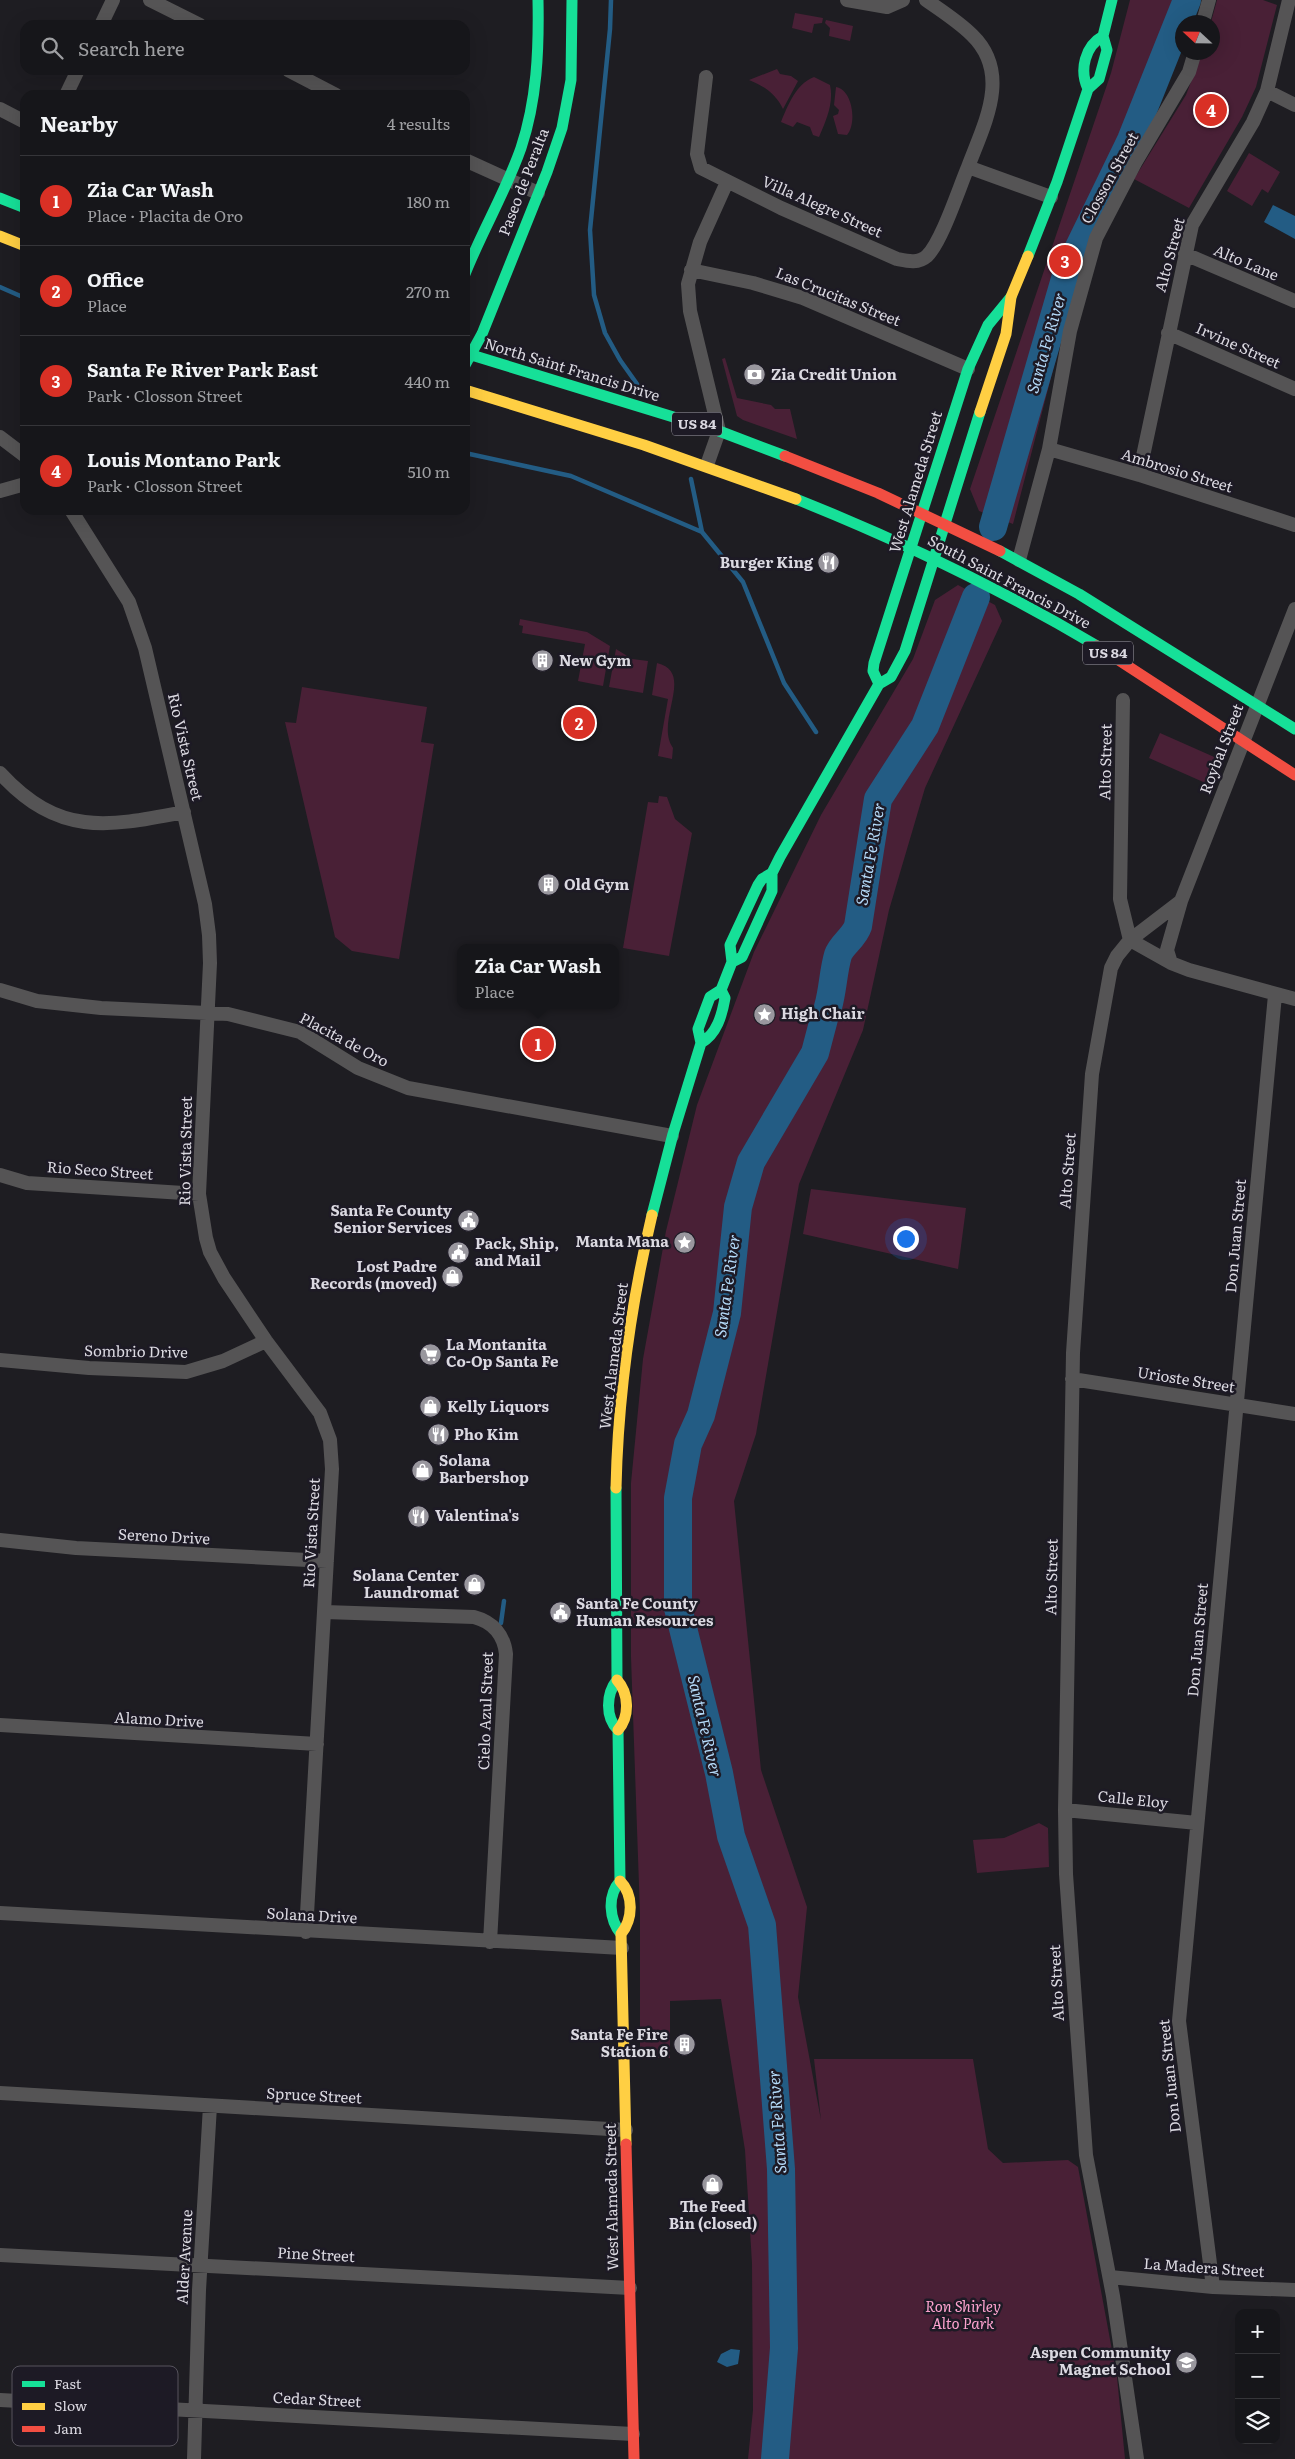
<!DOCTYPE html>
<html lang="en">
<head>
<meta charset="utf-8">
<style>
  :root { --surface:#16161a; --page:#232327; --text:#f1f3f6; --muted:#9e9fa2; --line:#353539; --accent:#d93025 }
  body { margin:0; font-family:Literata,serif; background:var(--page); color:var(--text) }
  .controls { position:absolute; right:15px; bottom:15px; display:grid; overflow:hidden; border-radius:10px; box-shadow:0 5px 20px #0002 }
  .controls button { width:45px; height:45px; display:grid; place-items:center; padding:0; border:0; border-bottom:1px solid var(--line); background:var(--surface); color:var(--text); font:25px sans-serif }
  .compass { position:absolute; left:1175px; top:15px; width:45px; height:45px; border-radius:50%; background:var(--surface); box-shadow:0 5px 20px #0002; rotate:292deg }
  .you { position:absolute; left:905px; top:1238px; width:18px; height:18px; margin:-12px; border:4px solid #fff; border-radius:50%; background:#1a73e8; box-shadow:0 0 0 8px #1a73e833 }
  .badge { display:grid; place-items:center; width:32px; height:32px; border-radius:50%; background:var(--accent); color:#fff; font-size:16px; font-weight:700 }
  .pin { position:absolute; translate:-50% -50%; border:2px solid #fff; box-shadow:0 1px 5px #0006 }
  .popup { position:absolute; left:457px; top:944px; width:162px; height:65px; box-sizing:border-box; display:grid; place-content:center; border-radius:10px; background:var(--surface); filter:drop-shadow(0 1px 4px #0005); font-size:16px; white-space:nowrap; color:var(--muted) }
  .popup b { font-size:19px; color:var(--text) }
  .popup::after { content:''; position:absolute; left:50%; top:100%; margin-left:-10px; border:10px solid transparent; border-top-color:var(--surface) }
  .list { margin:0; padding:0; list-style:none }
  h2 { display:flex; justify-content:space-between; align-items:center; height:65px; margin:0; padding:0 20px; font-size:21px }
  h2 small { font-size:16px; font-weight:400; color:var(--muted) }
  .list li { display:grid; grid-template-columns:32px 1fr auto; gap:15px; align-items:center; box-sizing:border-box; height:90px; padding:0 20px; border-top:1px solid var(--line) }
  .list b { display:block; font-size:19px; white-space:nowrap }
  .list p { margin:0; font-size:16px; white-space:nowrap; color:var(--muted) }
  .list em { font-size:16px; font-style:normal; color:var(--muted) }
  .icon { flex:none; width:28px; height:28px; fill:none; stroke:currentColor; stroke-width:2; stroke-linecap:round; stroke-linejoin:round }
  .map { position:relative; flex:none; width:1295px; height:2459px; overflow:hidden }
  .search { position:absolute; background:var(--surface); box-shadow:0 5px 20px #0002; left:20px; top:20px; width:450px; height:55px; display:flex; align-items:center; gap:12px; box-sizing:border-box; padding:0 18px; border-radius:15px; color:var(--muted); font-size:19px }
  .panel { position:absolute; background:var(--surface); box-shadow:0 5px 20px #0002; left:20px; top:90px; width:450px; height:425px; border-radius:15px }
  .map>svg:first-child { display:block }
</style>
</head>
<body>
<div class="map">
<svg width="1295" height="2459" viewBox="0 0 1295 2459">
  <rect width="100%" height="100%" fill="#1e1d22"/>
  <path fill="#492036" d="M 1130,0 L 1201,0 L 1193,22 L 1182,22 L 1182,49 L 1161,96 L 1087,239 L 1013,524 L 979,511 L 970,489 L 1111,73 Z
    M 1217,0 L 1263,0 L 1277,5 L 1256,87 L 1242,117 L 1189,208 L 1134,179 L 1186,95 L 1202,53 L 1212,52 L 1212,22 L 1211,22 Z
    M 795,13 L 823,18 L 822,23 L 814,24 L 812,33 L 792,28 Z
    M 826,20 L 853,26 L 850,41 L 829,36 L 830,28 L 825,23 Z
    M 777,69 L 780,74 L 791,76 L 798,81 L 783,109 C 776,94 764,86 749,80 Z
    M 814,77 L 830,85 C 834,103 826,121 819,137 L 813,135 L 810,127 L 797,122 L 793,127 L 781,122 C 788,105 796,84 814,77 Z
    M 836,87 C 853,90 857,124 847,135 L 838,134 L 833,116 L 838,114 L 839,110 L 834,105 Z
    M 1249,153 L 1280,172 L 1268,193 L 1262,189 L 1252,206 L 1227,191 Z
    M 725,358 L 737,398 L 771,405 L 775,409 L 790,409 L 797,439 L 743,420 L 737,416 L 722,359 Z
    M 958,585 L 995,605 L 1002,621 L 925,788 L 889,910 L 863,1030 L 799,1184 L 756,1434 L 734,1501 L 761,1770 L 807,1907 L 798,1997 L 821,2120 L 814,2059 L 973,2059 L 988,2149 L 1003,2163 L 1068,2160 L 1078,2167 L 1117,2377 L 1125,2459 L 748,2459 L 753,2410 L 752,2263 L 745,2150 L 721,1999 L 670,2001 L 670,2058 L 645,2058 L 640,2050 L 640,1914 L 631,1657 L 631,1483 L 643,1359 L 666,1231 L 697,1105 L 754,952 L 821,815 L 913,659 L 935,600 Z
    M 520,619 L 587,632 L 610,646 L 603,686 L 578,681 L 585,644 L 522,633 L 523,626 L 519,625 Z
    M 616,649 L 632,659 L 648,661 L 643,693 L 609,687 Z
    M 657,663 C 696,672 654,722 673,748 L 672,759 L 658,756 L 668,699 L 652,695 Z
    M 302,687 L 427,707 L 421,742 L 434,744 L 399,959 L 352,951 L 335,937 L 285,722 L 296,723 Z
    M 1160,733 L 1221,760 L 1210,785 L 1149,758 Z
    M 659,796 L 667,797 L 675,819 L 692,833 L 669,956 L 623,948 L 648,802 L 658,803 Z
    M 811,1189 L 966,1208 L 958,1269 L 803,1234 Z
    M 1039,1823 L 1048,1828 L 1049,1867 L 977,1873 L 973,1840 L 1004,1838 Z"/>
  <path fill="#235c84" d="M 1273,205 L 1295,216 L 1295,239 L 1264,222 Z
    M 731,2349 L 740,2350 L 738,2364 L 727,2367 L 717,2362 L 721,2354 Z"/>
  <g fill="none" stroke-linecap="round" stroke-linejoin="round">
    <path stroke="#235c84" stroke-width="4.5" d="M 611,0 L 610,29 L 590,230 L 594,295 L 605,333 L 620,360 L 637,384
      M 0,287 L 25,298
      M 465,453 L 571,476 L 702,532 L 743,582 L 784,683 L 816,732
      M 691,479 L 702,532
      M 501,1623 L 504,1601"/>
    <path stroke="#235c84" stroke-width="28" d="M 993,527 L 1067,272 L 1131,140 L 1187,0
      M 828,1007 C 833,990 833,972 838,955 C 841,945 854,938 858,926 L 878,799 L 925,726 L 976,597
      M 775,2459 L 784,2348 L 781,2169 L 762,1925 L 731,1836 L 719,1773 L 678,1608 L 678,1498 L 688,1444 L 701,1415 L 727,1313 L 738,1207 L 751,1162 L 815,1053 L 825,1015"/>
    <path stroke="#555455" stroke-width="14" d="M 150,0 L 200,25
      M 847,0 L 887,7 L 903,0
      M 926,0 C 942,11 959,22 972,35 C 1012,74 984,124 968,167 L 1051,197
      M 1203,22 L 1209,0
      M 101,25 L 113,0
      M 288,70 L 336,95
      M 706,77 L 697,154 L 701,168 L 781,208 L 897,259 C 907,261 918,264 927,256 C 942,241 959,188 968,167
      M 1267,91 L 1295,105
      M 66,95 L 78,70
      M 0,109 L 25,122
      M 465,160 L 538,193
      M 1185,254 L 1295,301
      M 691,270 L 753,283 L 803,298 L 968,369
      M 1168,333 L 1295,389
      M 0,437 L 25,456
      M 1049,449 L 1143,476 L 1295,525
      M 707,465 L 719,431 L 690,311 L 688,284 L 700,242 L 727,182
      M 1139,475 L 1192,225 L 1253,122 L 1267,91 L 1289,0
      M 0,491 L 25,484
      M 71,510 L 129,602 L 145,648 L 205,904 L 209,935 L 210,963 L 199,1194 L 206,1238 L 210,1252 L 224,1278 L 266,1341 L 320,1413 L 330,1440 L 332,1469 L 306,1932
      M 1019,560 L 1049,449 L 1070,331 L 1096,238 L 1135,163 L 1189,72 L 1195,52
      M 1295,609 L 1181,901 L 1130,940 L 1171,963 L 1189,970 L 1295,999
      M 1123,700 L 1120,899 L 1130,940 L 1117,956 L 1111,968 L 1092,1074 L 1073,1353 L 1065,1810 L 1066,1874 L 1086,2155 L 1113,2296 L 1137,2459
      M 0,773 C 59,837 107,827 184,812
      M 1171,963 L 1167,950 L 1181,901
      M 0,990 L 37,1001 L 101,1008 L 228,1014 L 300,1032 L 358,1068 L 408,1088 L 672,1136
      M 0,1175 L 27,1183 L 199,1194
      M 0,1360 L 89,1368 L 186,1372 L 223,1361 L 266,1341
      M 1072,1379 L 1295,1414
      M 0,1540 L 76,1548 L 327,1561
      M 325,1612 L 474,1617 C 493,1622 504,1635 506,1654 L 490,1942
      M 0,1725 L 317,1744
      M 1065,1810 L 1197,1823
      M 0,1913 L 622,1948
      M 0,2093 L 626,2130
      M 0,2255 L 630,2288
      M 1110,2277 L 1213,2287 L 1295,2290
      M 1213,2287 L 1179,2021 L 1275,995
      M 0,2400 L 633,2434
      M 194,2459 L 199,2290 L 210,2106"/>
    <path stroke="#16e098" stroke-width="11" d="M 1088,89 C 1079,70 1085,46 1103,36
      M 0,198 L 25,208
      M 1028,256 L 1057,182 L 1088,89 L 1099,79 L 1107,50 L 1103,36 L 1112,0
      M 465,274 C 482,231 506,191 521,148 C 537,100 539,50 538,0
      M 465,353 L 719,431 L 785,456
      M 465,365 L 482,334 L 547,172 L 562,128 L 571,80 L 572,0
      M 796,499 C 901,541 1001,589 1097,646
      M 1000,551 L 1079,594 L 1295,729
      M 879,684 L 873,671 L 874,663 L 968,369 L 988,325 L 1011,297
      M 732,962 L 742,957 L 772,891 L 772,873 L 780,857 L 879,684 L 891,677 L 905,651 L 980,412
      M 701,1043 C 717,1034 722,1015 725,998 L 721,990
      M 652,1215 L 673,1134 L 701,1043 L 698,1029 L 710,997 L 721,990 L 732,962 L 730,945 L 758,885 L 762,879 L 772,873
      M 616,1488 L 617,1680 C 606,1694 605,1717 618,1730 L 620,1881 C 607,1896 609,1919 621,1934"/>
    <path stroke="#ffcf43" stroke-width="11" d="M 0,236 L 25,246
      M 465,390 L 644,445 L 796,499
      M 980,412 L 1006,334 L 1011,297 L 1028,256
      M 616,1488 C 618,1397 631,1304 652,1215
      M 617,1680 C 629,1693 630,1717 618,1730
      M 620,1881 C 634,1895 633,1919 621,1934 L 626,2144"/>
    <path stroke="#f24e42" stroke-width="11" d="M 785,456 L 878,493 L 1000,551
      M 1097,646 L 1295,775
      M 626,2144 L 634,2459"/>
  </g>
  <defs>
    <symbol id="bank-disc" viewBox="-11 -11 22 22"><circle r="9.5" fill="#99979e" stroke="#1d1a25"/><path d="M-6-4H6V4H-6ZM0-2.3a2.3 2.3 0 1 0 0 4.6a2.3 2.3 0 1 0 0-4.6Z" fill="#fff"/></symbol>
    <symbol id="restaurant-disc" viewBox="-11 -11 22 22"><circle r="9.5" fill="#99979e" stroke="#1d1a25"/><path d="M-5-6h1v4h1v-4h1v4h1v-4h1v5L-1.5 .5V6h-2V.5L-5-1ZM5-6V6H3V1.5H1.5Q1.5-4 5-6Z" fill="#fff"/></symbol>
    <symbol id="building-disc" viewBox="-11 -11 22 22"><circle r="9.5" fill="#99979e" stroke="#1d1a25"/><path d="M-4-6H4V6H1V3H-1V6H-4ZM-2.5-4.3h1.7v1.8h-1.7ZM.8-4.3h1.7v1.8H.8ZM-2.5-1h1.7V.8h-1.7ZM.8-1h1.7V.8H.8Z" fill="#fff"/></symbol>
    <symbol id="sight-disc" viewBox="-11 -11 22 22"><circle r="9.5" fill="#99979e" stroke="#1d1a25"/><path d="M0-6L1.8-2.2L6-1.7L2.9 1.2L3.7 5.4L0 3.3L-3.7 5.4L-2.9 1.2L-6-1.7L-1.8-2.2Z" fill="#fff"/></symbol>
    <symbol id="civic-disc" viewBox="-11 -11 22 22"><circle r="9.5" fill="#99979e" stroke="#1d1a25"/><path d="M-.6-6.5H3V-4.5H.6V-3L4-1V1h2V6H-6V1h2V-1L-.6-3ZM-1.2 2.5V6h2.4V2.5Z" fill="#fff"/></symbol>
    <symbol id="shop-disc" viewBox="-11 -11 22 22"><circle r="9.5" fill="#99979e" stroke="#1d1a25"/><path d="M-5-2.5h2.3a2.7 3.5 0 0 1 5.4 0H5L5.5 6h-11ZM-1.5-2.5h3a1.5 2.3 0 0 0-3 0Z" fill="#fff"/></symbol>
    <symbol id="supermarket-disc" viewBox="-11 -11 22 22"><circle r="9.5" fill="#99979e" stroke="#1d1a25"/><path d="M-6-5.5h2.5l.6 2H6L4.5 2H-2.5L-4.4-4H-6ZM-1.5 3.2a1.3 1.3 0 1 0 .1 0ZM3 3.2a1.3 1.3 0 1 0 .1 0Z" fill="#fff"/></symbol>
    <symbol id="school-disc" viewBox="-11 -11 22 22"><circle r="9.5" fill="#99979e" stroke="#1d1a25"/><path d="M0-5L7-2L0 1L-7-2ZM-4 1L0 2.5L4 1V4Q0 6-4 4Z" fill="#fff"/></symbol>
  </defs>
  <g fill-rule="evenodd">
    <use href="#bank-disc" x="742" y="362" width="25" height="25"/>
    <use href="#restaurant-disc" x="816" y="550" width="25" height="25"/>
    <use href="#building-disc" x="530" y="648" width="25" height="25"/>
    <use href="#building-disc" x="536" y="872" width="25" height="25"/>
    <use href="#sight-disc" x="752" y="1002" width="25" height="25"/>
    <use href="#civic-disc" x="456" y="1208" width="25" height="25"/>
    <use href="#sight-disc" x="672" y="1230" width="25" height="25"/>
    <use href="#civic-disc" x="446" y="1240" width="25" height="25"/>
    <use href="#shop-disc" x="440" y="1264" width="25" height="25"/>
    <use href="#supermarket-disc" x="418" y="1342" width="25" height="25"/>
    <use href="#shop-disc" x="418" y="1394" width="25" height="25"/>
    <use href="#restaurant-disc" x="426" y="1422" width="25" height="25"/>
    <use href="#shop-disc" x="410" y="1458" width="25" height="25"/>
    <use href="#restaurant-disc" x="406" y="1504" width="25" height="25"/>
    <use href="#shop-disc" x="462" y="1572" width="25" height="25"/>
    <use href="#civic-disc" x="548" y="1600" width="25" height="25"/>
    <use href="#building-disc" x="672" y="2032" width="25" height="25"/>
    <use href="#shop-disc" x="700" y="2172" width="25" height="25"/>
    <use href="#school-disc" x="1174" y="2350" width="25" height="25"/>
  </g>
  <g text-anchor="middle" stroke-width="5" stroke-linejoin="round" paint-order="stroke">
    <g fill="#1d1a25" stroke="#a2a0a9" stroke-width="1">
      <rect x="672" y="412.5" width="50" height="23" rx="4"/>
      <rect x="1083" y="641.5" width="50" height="23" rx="4"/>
    </g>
    <g font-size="14" font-weight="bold" fill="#dbd9e1">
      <text x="697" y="429">US 84</text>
      <text x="1108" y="658">US 84</text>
    </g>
    <g font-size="15" fill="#dbd9e1" stroke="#1d1a25">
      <text transform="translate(1110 178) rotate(-61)" y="5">Closson Street</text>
      <text transform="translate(524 182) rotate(-69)" y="5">Paseo de Peralta</text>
      <text transform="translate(822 207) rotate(24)" y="5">Villa Alegre Street</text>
      <text transform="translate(1170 255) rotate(-75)" y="5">Alto Street</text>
      <text transform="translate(1246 263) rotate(23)" y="5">Alto Lane</text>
      <text transform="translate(838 297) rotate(22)" y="5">Las Crucitas Street</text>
      <text transform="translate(1238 346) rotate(24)" y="5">Irvine Street</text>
      <text transform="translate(572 370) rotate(17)" y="5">North Saint Francis Drive</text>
      <text transform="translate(1177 471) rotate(17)" y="5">Ambrosio Street</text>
      <text transform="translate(916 482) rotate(-73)" y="5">West Alameda Street</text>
      <text transform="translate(1009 582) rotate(28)" y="5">South Saint Francis Drive</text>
      <text transform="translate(185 747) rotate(77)" y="5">Rio Vista Street</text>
      <text transform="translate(1222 749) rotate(-69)" y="5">Roybal Street</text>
      <text transform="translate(1106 762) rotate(-89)" y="5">Alto Street</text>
      <text transform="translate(344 1040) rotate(28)" y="5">Placita de Oro</text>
      <text transform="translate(186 1151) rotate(-89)" y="5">Rio Vista Street</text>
      <text transform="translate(100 1171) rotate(4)" y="5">Rio Seco Street</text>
      <text transform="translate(1068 1171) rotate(-86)" y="5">Alto Street</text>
      <text transform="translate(1236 1236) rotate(-85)" y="5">Don Juan Street</text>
      <text transform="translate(136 1352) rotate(1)" y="5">Sombrio Drive</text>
      <text transform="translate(614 1356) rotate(-83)" y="5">West Alameda Street</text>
      <text transform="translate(1186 1380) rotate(9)" y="5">Urioste Street</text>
      <text transform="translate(312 1533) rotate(-87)" y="5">Rio Vista Street</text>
      <text transform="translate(164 1537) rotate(3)" y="5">Sereno Drive</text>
      <text transform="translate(1052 1577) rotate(-89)" y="5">Alto Street</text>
      <text transform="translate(1198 1640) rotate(-85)" y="5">Don Juan Street</text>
      <text transform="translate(486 1711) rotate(-88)" y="5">Cielo Azul Street</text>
      <text transform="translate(159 1720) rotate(3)" y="5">Alamo Drive</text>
      <text transform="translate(1133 1800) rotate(6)" y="5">Calle Eloy</text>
      <text transform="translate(312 1916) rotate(3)" y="5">Solana Drive</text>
      <text transform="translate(1057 1983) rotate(-93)" y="5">Alto Street</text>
      <text transform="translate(1170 2076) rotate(-96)" y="5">Don Juan Street</text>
      <text transform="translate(314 2096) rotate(3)" y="5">Spruce Street</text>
      <text transform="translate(612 2197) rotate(-91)" y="5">West Alameda Street</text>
      <text transform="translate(316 2255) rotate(3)" y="5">Pine Street</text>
      <text transform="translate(185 2257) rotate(-87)" y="5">Alder Avenue</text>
      <text transform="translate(1204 2268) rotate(4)" y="5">La Madera Street</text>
      <text transform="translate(317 2400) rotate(3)" y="5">Cedar Street</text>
    </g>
    <g font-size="15" font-weight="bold" fill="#dbd9e1" stroke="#1d1a25" text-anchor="start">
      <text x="771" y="380">Zia Credit Union</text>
      <text x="813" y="568" text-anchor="end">Burger King</text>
      <text x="559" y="666">New Gym</text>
      <text x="564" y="890">Old Gym</text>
      <text x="781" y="1019">High Chair</text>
      <text x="452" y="1216" text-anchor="end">Santa Fe County<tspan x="452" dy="17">Senior Services</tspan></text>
      <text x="669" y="1247" text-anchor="end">Manta Mana</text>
      <text x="475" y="1249">Pack, Ship,<tspan x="475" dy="17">and Mail</tspan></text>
      <text x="437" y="1272" text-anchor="end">Lost Padre<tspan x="437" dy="17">Records (moved)</tspan></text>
      <text x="446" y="1350">La Montanita<tspan x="446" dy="17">Co-Op Santa Fe</tspan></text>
      <text x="447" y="1412">Kelly Liquors</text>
      <text x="454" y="1440">Pho Kim</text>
      <text x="439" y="1466">Solana<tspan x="439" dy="17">Barbershop</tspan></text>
      <text x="435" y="1521">Valentina's</text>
      <text x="459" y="1581" text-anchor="end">Solana Center<tspan x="459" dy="17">Laundromat</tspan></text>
      <text x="576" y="1609">Santa Fe County<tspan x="576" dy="17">Human Resources</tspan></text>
      <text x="668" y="2040" text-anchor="end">Santa Fe Fire<tspan x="668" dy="17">Station 6</tspan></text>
      <text x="713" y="2212" text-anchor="middle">The Feed<tspan x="713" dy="17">Bin (closed)</tspan></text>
      <text x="1171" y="2358" text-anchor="end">Aspen Community<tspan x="1171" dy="17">Magnet School</tspan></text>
    </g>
    <g font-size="15" font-style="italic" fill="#fca2ce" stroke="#1d1a25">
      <text x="963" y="2312">Ron Shirley<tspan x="963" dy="17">Alto Park</tspan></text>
    </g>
    <g font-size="16" font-style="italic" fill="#b4daf9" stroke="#1d1a25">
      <text transform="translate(1046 343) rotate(-74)" y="6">Santa Fe River</text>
      <text transform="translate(870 854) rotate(-80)" y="6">Santa Fe River</text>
      <text transform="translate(727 1286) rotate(-82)" y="6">Santa Fe River</text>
      <text transform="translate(705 1726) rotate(77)" y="6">Santa Fe River</text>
      <text transform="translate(777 2122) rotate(-94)" y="6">Santa Fe River</text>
    </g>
  </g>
  <rect x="12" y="2366" width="166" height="80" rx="8" fill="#1d1a25" stroke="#56535d" stroke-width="1"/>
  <rect x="22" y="2381" width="23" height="6" fill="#16e098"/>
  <rect x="22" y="2403" width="23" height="7" fill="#ffcf43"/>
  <rect x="22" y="2426" width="23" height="6" fill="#f24e42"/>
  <g font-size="14" fill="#dbd9e1">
    <text x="54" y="2389">Fast</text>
    <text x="54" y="2411">Slow</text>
    <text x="54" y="2434">Jam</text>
  </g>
</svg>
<div class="controls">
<button>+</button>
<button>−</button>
<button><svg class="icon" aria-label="layers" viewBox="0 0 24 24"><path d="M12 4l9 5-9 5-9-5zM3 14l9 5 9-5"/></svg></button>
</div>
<svg class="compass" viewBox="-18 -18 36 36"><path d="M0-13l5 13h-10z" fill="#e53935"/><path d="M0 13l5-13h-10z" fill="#9e9fa2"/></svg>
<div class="you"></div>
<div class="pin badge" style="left:538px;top:1044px">1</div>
<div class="popup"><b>Zia Car Wash</b>Place</div>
<div class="pin badge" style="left:579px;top:723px">2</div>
<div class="pin badge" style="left:1065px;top:261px">3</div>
<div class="pin badge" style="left:1211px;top:110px">4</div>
<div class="search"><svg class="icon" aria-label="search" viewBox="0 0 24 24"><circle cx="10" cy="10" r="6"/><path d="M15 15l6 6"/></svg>Search here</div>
<section class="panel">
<h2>Nearby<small>4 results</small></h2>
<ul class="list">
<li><span class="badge">1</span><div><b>Zia Car Wash</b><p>Place · Placita de Oro</p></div><em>180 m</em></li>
<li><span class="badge">2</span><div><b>Office</b><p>Place</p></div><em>270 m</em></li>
<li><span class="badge">3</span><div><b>Santa Fe River Park East</b><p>Park · Closson Street</p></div><em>440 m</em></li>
<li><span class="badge">4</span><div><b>Louis Montano Park</b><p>Park · Closson Street</p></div><em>510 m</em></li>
</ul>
</section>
</div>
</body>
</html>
